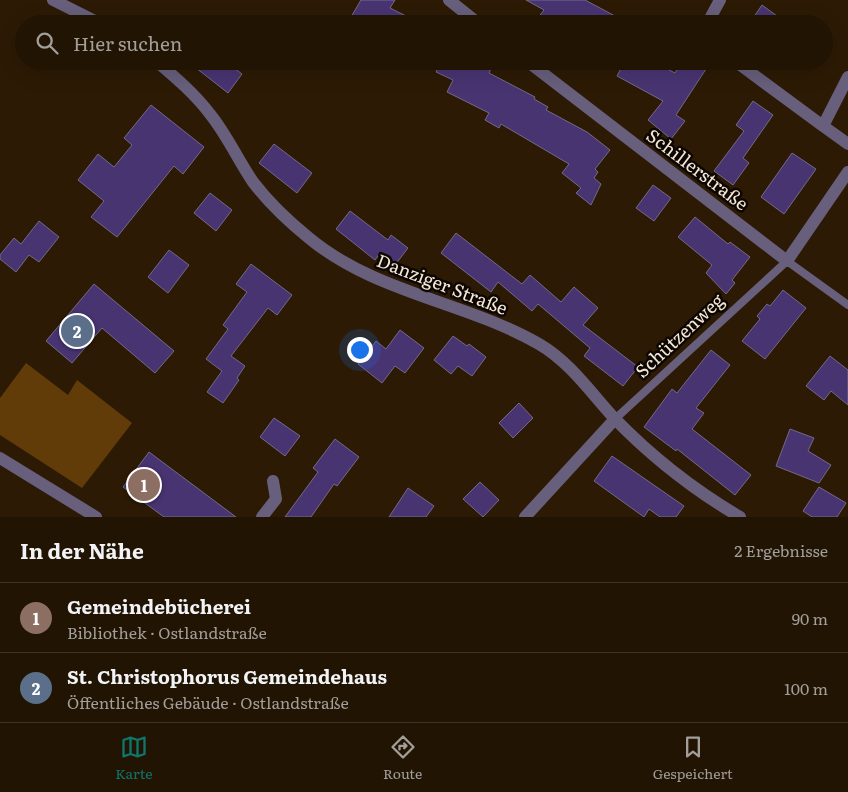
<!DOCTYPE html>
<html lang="de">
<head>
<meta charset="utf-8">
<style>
  :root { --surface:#211403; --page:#2d2112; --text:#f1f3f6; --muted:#a29e9a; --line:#3e3325; --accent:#0f766e }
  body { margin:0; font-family:Literata,serif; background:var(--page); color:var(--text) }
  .you { position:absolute; left:359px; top:349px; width:18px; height:18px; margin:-12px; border:4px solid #fff; border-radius:50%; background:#1a73e8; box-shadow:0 0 0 8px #1a73e833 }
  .badge { display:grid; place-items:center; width:32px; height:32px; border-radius:50%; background:var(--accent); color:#fff; font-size:16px; font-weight:700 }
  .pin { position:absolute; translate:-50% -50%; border:2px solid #fff; box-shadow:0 1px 5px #0006 }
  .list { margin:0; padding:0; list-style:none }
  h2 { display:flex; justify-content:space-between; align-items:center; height:65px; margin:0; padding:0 20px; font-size:21px }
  h2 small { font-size:16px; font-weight:400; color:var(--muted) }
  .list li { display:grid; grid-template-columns:32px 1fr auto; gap:15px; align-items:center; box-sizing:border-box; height:70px; padding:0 20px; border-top:1px solid var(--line) }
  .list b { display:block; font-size:19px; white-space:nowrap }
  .list p { margin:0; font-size:16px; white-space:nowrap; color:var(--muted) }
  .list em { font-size:16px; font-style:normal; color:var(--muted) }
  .icon { flex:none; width:28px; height:28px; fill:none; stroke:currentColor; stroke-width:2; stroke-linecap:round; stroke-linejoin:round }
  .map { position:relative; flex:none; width:848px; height:517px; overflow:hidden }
  .search { position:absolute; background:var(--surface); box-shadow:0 5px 20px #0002; left:15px; right:15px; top:15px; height:55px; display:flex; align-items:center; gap:12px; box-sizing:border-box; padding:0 18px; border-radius:28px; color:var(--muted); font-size:19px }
  .sheet { height:205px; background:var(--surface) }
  nav { display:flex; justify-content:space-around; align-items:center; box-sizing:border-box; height:70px; border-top:1px solid var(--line); background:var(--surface); font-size:14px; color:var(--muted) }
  nav a { display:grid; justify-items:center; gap:2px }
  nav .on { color:var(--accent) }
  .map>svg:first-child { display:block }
</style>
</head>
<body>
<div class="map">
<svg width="848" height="517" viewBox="0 0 848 517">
  <rect width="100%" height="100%" fill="#2c1a04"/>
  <path fill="#613c09" d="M 26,363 L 68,395 L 77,380 L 132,423 L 82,488 L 0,435 L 0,398 Z"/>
  <path fill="#493472" stroke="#726a87" d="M 361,0 L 395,0 L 390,8 L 422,24 L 361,24 L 351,17 Z
    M 526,0 L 585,0 L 630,24 L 533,24 L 544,10 Z
    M 762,5 L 788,24 L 749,24 Z
    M 187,61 L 225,61 L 242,74 L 228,93 Z
    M 441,61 L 482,61 L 492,66 L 489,73 L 535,97 L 534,99 L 548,107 L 546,110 L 587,132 L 610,150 L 595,169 L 598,172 L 594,178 L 601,184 L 591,205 L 576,193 L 581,188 L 562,173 L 569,164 L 501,124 L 499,128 L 485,120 L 489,113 L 447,92 L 453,80 L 436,72 Z
    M 625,61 L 652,61 L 675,73 L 682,61 L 695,61 L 706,69 L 676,115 L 685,121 L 671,139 L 648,120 L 663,101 L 617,76 Z
    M 753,101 L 773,115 L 743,158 L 749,163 L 733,185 L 714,171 L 744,131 L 736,125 Z
    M 151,105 L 204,147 L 183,174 L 174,166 L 117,237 L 91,217 L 104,201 L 78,180 L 98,154 L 114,167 L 132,145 L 124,138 Z
    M 274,144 L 312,173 L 297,193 L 259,163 Z
    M 792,153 L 816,169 L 784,214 L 761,197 Z
    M 653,185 L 671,198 L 654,221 L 636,208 Z
    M 210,193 L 232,210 L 216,231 L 194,213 Z
    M 350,211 L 388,240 L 391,235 L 408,248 L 395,265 L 380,253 L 375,260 L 336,229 Z
    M 695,217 L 728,244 L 730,242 L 750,257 L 732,280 L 735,283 L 726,294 L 706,273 L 712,265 L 678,237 Z
    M 39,221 L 59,237 L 39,262 L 29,255 L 16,272 L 0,259 L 0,255 L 14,238 L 21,244 Z
    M 456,233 L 522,284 L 530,275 L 561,302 L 574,287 L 598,308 L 583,325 L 638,367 L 623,386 L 584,356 L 590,348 L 538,304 L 532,311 L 498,282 L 491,292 L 441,253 Z
    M 169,250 L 189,265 L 168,293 L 148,277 Z
    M 251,264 L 292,295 L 277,315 L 268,308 L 231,356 L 245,366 L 237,378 L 239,380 L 223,403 L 207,392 L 222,371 L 206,359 L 228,329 L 223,325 L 247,292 L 236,284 Z
    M 94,284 L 174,351 L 155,373 L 102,328 L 72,363 L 46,341 Z
    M 783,290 L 806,308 L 765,359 L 742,341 L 760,319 L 757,316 L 767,304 L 770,306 Z
    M 400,330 L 424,348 L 405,373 L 395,366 L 382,383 L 358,364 L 376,341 L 386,349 Z
    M 453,336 L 467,346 L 469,344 L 486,357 L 472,376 L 458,366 L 451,374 L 434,360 Z
    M 711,350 L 730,365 L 696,408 L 704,413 L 692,429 L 751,475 L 735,495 L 677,449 L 676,451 L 644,427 L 672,389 L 677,393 Z
    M 830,356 L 848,370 L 848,405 L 831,391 L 824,400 L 806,386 Z
    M 519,403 L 533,418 L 513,438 L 499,423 Z
    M 274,418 L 300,436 L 285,456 L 260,437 Z
    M 790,429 L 814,438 L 808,451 L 831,465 L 819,483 L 776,466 Z
    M 335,439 L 359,457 L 337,486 L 334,484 L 311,517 L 285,517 L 318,472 L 313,468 Z
    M 149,452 L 236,517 L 164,517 L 123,487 Z
    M 612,456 L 684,506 L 676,517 L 660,517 L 649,509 L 644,517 L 594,481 Z
    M 480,482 L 499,500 L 483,517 L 463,499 Z
    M 819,487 L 846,503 L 837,517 L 812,517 L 803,511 Z
    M 408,488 L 434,506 L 426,517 L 389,517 Z"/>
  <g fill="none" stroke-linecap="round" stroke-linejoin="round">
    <path stroke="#675f7b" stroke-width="8" d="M 615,419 L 787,261 L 848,305"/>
    <path stroke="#675f7b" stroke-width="12" d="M 53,0 L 101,24
      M 449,0 L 479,24
      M 707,24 L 720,0
      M 156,61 C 175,77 195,94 210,114 C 227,135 238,160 253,182 C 269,203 288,221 309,238 C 375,293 466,302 539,344 C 570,362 591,393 615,419 C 652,457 694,490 740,517
      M 527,61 L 787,261 L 848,172
      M 735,61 L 823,126
      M 848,77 L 823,126 L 848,144
      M 0,458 L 96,517
      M 262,517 L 276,499 L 273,481
      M 525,517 L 615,419"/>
  </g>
  <g text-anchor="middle" stroke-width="5" stroke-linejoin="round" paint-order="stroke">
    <g font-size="18" fill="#f4e8da" stroke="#0e0701">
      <text transform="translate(697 170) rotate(37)" y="6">Schillerstraße</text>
      <text transform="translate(442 285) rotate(21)" y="6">Danziger Straße</text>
      <text transform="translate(680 336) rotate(-43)" y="6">Schützenweg</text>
    </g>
  </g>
</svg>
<div class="you"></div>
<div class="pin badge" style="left:144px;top:485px;background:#8d6e63">1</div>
<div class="pin badge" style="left:77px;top:331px;background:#5c6f8a">2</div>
<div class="search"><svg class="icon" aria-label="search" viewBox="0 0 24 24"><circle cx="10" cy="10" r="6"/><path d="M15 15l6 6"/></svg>Hier suchen</div>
</div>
<section class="sheet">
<h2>In der Nähe<small>2 Ergebnisse</small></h2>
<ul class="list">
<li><span class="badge" style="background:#8d6e63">1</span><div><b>Gemeindebücherei</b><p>Bibliothek · Ostlandstraße</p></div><em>90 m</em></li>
<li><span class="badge" style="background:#5c6f8a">2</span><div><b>St. Christophorus Gemeindehaus</b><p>Öffentliches Gebäude · Ostlandstraße</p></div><em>100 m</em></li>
</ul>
</section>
<nav>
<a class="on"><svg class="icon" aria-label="map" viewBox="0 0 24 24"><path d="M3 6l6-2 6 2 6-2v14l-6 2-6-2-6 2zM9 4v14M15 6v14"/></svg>Karte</a>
<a><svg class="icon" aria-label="directions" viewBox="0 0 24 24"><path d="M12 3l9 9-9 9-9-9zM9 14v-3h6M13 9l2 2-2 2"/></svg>Route</a>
<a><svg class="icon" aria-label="saved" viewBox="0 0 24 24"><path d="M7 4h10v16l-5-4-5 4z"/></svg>Gespeichert</a>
</nav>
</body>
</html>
